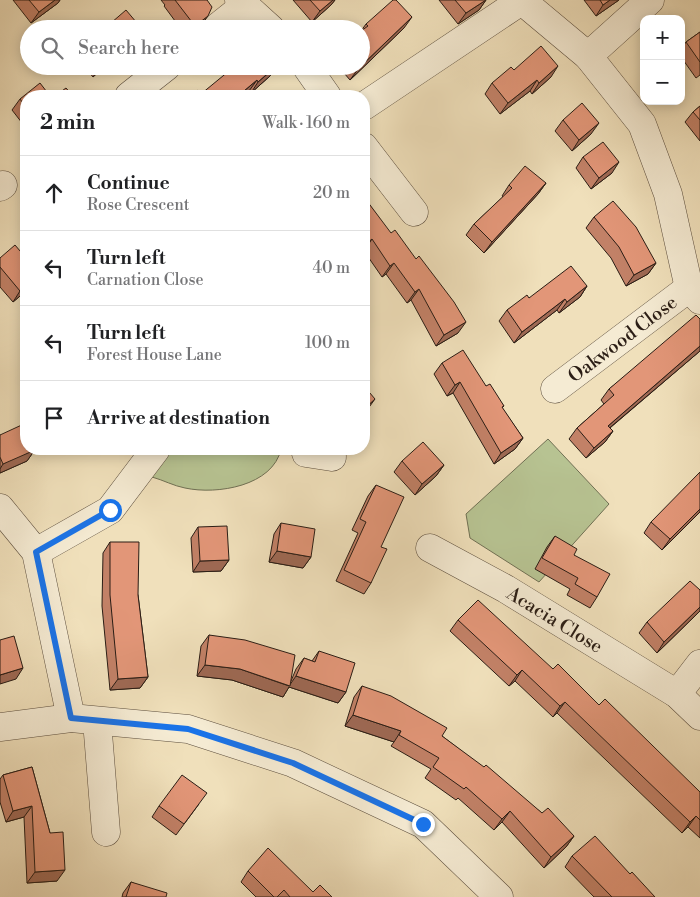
<!DOCTYPE html>
<html lang="en">
<head>
<meta charset="utf-8">
<style>
  :root { --surface:#fff; --page:#f6f6f6; --text:#202124; --muted:#757577; --line:#e0e0e0 }
  body { margin:0; font-family:"Libre Bodoni",serif; background:var(--page); color:var(--text) }
  .controls { position:absolute; right:15px; top:15px; display:grid; overflow:hidden; border-radius:10px; box-shadow:0 2px 12px #0003 }
  .controls button { width:45px; height:45px; display:grid; place-items:center; padding:0; border:0; border-bottom:1px solid var(--line); background:var(--surface); color:var(--text); font:25px sans-serif }
  .stop { position:absolute; width:15px; height:15px; margin:-11px; border:4px solid #1a73e8; border-radius:50%; background:#fff }
  .stop.end { background:#1a73e8; border-color:#fff; box-shadow:0 1px 5px #0008 }
  .list { margin:0; padding:0; list-style:none }
  h2 { display:flex; justify-content:space-between; align-items:center; height:65px; margin:0; padding:0 20px; font-size:21px }
  h2 small { font-size:16px; font-weight:400; color:var(--muted) }
  .list li { display:grid; grid-template-columns:32px 1fr auto; gap:15px; align-items:center; box-sizing:border-box; height:75px; padding:0 20px; border-top:1px solid var(--line) }
  .list b { display:block; font-size:19px; white-space:nowrap }
  .list p { margin:0; font-size:16px; white-space:nowrap; color:var(--muted) }
  .list em { font-size:16px; font-style:normal; color:var(--muted) }
  .icon { flex:none; width:28px; height:28px; fill:none; stroke:currentColor; stroke-width:2; stroke-linecap:round; stroke-linejoin:round }
  .map { position:relative; flex:none; width:700px; height:897px; overflow:hidden }
  .search { position:absolute; background:var(--surface); box-shadow:0 2px 12px #0003; left:20px; top:20px; width:350px; height:55px; display:flex; align-items:center; gap:12px; box-sizing:border-box; padding:0 18px; border-radius:28px; color:var(--muted); font-size:19px }
  .panel { position:absolute; background:var(--surface); box-shadow:0 2px 12px #0003; left:20px; top:90px; width:350px; height:365px; border-radius:20px }
  .map>svg:first-child { display:block }
</style>
</head>
<body>
<div class="map">
<svg width="700" height="897" viewBox="0 0 700 897">
  <rect width="100%" height="100%" fill="#f0e0bb"/>
  <filter id="stains"><feTurbulence type="fractalNoise" baseFrequency=".004" numOctaves="4"/><feColorMatrix values="0 0 0 0 .2 0 0 0 0 .09 0 0 0 0 .02 0 0 0 .5 -.17"/></filter>
  <radialGradient id="worn" r=".72"><stop offset=".6" stop-color="#630" stop-opacity="0"/><stop offset="1" stop-color="#630" stop-opacity=".3"/></radialGradient>
  <path fill="#b7c392" stroke="#707054" d="M 548,439 L 609,504 L 539,582 L 470,538 L 466,514 Z
    M 163,449 L 281,449 C 273,486 217,495 185,488 C 174,486 163,480 152,477 Z"/>
  <g fill="none" stroke-linecap="round" stroke-linejoin="round">
    <defs>
      <g id="minor">
        <path d="M 239,0 L 271,29"/>
        <path d="M 521,0 L 588,56 L 642,124 L 668,194 L 689,288 L 700,300"/>
        <path d="M 215,29 L 244,6"/>
        <path d="M 588,56 L 650,0"/>
        <path d="M 306,66 L 327,96"/>
        <path d="M 129,96 L 167,66"/>
        <path d="M 364,106 L 521,1"/>
        <path d="M 364,147 L 414,212"/>
        <path d="M 0,187 L 3,185"/>
        <path id="s1" d="M 555,389 L 689,288"/>
        <path d="M 305,449 L 306,453 L 332,457"/>
        <path d="M 0,508 L 36,552 L 71,718"/>
        <path id="s2" d="M 430,548 L 506,589 L 677,694 L 700,716"/>
        <path d="M 36,552 L 110,510 L 156,449"/>
        <path d="M 677,694 L 700,664"/>
        <path d="M 97,721 L 106,832"/>
        <path d="M 0,727 L 71,718 L 188,729 L 293,763 L 423,824 L 499,897"/>
      </g>
    </defs>
    <use href="#minor" stroke="#5c4e3e" stroke-width="29"/>
    <use href="#minor" stroke="#f5ebd3" stroke-width="28"/>
  </g>
  <path fill="#c28167" stroke="#2a1d15" d="M 13,0 L 60,0 L 58,3 L 31,23 Z
    M 161,0 L 207,0 L 200,27 L 198,29 L 181,29 L 164,6 L 165,5 Z
    M 293,0 L 335,0 L 331,5 L 312,22 Z
    M 439,0 L 486,0 L 479,10 L 458,24 Z
    M 584,0 L 619,0 L 596,16 Z
    M 366,24 L 404,28 L 350,80 L 338,66 L 361,66 L 361,31 Z
    M 700,32 L 700,75 L 696,78 L 681,57 L 681,49 L 686,42 Z
    M 84,66 L 105,66 L 93,77 Z
    M 514,70 L 551,77 L 532,94 L 530,91 L 500,114 L 485,94 L 492,83 Z
    M 270,76 L 251,93 L 249,91 L 201,94 Z
    M 26,96 L 26,128 L 12,110 L 20,99 Z
    M 700,106 L 700,141 L 685,122 L 693,112 Z
    M 563,120 L 591,134 L 572,151 L 555,131 Z
    M 583,157 L 612,173 L 591,189 L 576,168 Z
    M 546,183 L 538,194 L 484,253 L 466,235 L 474,224 L 503,197 L 502,196 L 509,185 Z
    M 364,197 L 458,333 L 436,346 L 411,300 L 407,303 L 386,274 L 382,277 L 364,251 Z
    M 594,217 L 656,263 L 648,274 L 626,286 L 611,258 L 586,228 Z
    M 0,258 L 26,291 L 13,302 L 0,287 Z
    M 587,286 L 580,297 L 559,313 L 557,310 L 514,343 L 499,321 L 507,310 L 529,298 Z
    M 700,319 L 700,351 L 610,428 L 613,431 L 605,442 L 586,458 L 569,439 L 577,428 L 604,404 L 601,400 L 609,389 Z
    M 442,363 L 486,386 L 504,406 L 502,408 L 523,438 L 515,449 L 494,464 L 453,393 L 447,396 L 434,374 Z
    M 0,435 L 34,451 L 27,461 L 0,473 Z
    M 402,461 L 444,465 L 436,476 L 415,495 L 394,472 Z
    M 376,485 L 371,583 L 364,594 L 336,581 L 358,533 L 352,530 L 368,496 Z
    M 700,512 L 662,550 L 644,533 L 651,522 Z
    M 281,523 L 311,557 L 303,568 L 269,562 L 274,534 Z
    M 198,527 L 229,560 L 221,571 L 193,572 L 191,538 Z
    M 555,536 L 574,555 L 597,597 L 590,608 L 567,595 L 570,589 L 535,569 L 547,547 Z
    M 110,542 L 138,595 L 148,677 L 140,688 L 110,690 L 102,606 L 103,553 Z
    M 700,611 L 657,653 L 639,633 L 647,622 Z
    M 458,620 L 553,669 L 599,705 L 700,792 L 700,838 L 688,827 L 682,833 L 557,713 L 553,717 L 515,681 L 509,686 L 450,631 Z
    M 209,635 L 291,681 L 296,669 L 304,658 L 312,661 L 319,651 L 346,692 L 338,703 L 289,687 L 283,697 L 232,680 L 197,676 L 201,646 Z
    M 362,686 L 442,736 L 542,813 L 574,836 L 566,847 L 544,868 L 502,822 L 494,830 L 458,798 L 456,800 L 425,778 L 431,769 L 391,746 L 394,742 L 345,726 L 354,697 Z
    M 32,767 L 50,833 L 57,881 L 27,883 L 24,817 L 6,822 L 0,802 L 0,779 L 3,775 Z
    M 199,804 L 176,835 L 152,817 L 159,806 Z
    M 572,856 L 630,874 L 655,897 L 594,897 L 565,867 Z
    M 248,871 L 313,892 L 332,897 L 256,897 L 241,882 Z
    M 131,882 L 166,897 L 122,897 L 123,893 Z"/>
  <path fill="#9e6954" stroke="#2a1d15" d="M 55,0 L 60,0 L 58,3 L 31,23 L 39,12 Z
    M 333,0 L 335,0 L 331,5 L 312,22 L 320,11 Z
    M 486,0 L 479,10 L 458,24 L 466,13 Z
    M 610,0 L 619,0 L 596,16 L 603,5 Z
    M 208,16 L 200,27 L 198,29 L 193,29 L 195,26 Z
    M 412,17 L 404,28 L 350,80 L 358,69 Z
    M 100,66 L 105,66 L 93,77 Z
    M 277,66 L 270,76 L 251,93 L 258,82 Z
    M 558,66 L 551,77 L 532,94 L 539,83 Z
    M 257,80 L 249,91 L 243,96 L 238,96 Z
    M 537,80 L 530,91 L 500,114 L 508,103 Z
    M 599,123 L 591,134 L 572,151 L 579,140 Z
    M 619,162 L 612,173 L 591,189 L 599,178 Z
    M 546,183 L 538,194 L 484,253 L 492,242 Z
    M 372,239 L 364,251 L 364,248 L 367,243 Z
    M 394,263 L 386,274 L 382,277 L 390,266 Z
    M 656,263 L 648,274 L 626,286 L 634,275 Z
    M 26,286 L 26,291 L 13,302 L 20,291 Z
    M 587,286 L 580,297 L 559,313 L 567,302 Z
    M 419,289 L 411,300 L 407,303 L 415,292 Z
    M 565,299 L 557,310 L 514,343 L 522,332 Z
    M 466,322 L 458,333 L 436,346 L 444,335 Z
    M 700,346 L 700,351 L 600,436 L 608,426 Z
    M 460,382 L 453,393 L 447,396 L 455,385 Z
    M 375,399 L 367,410 L 364,413 L 364,409 Z
    M 613,431 L 605,442 L 586,458 L 594,448 Z
    M 523,438 L 515,449 L 494,464 L 501,453 Z
    M 30,449 L 40,449 L 34,451 L 27,461 L 0,473 L 0,469 L 3,464 Z
    M 444,465 L 436,476 L 415,495 L 422,484 Z
    M 700,509 L 700,512 L 662,550 L 670,539 Z
    M 277,551 L 311,557 L 303,568 L 269,562 Z
    M 229,560 L 221,571 L 193,572 L 200,561 Z
    M 700,607 L 700,611 L 657,653 L 664,642 Z
    M 205,665 L 240,669 L 289,686 L 296,676 L 346,692 L 338,703 L 289,687 L 283,697 L 232,680 L 197,676 Z
    M 23,668 L 16,679 L 0,684 L 0,675 Z
    M 522,670 L 515,681 L 509,686 L 517,675 Z
    M 148,677 L 140,688 L 110,690 L 118,679 Z
    M 565,702 L 557,713 L 553,717 L 560,706 Z
    M 353,715 L 401,731 L 394,742 L 345,726 Z
    M 32,806 L 24,817 L 6,822 L 13,811 Z
    M 510,811 L 502,822 L 494,830 L 502,819 Z
    M 696,816 L 688,827 L 682,833 L 690,822 Z
    M 574,836 L 566,847 L 544,868 L 551,857 Z
    M 65,870 L 57,881 L 27,883 L 35,872 Z"/>
  <path fill="#e29678" stroke="#2a1d15" d="M 29,0 L 55,0 L 39,12 Z
    M 175,0 L 207,0 L 212,7 L 208,16 L 195,26 Z
    M 310,0 L 333,0 L 320,11 Z
    M 393,0 L 396,0 L 412,17 L 361,66 L 361,31 L 368,26 L 366,24 Z
    M 455,0 L 486,0 L 466,13 Z
    M 600,0 L 610,0 L 603,5 Z
    M 126,10 L 142,29 L 104,29 Z
    M 700,32 L 700,62 L 686,42 Z
    M 541,46 L 558,66 L 539,83 L 537,80 L 508,103 L 492,83 L 511,67 L 514,70 Z
    M 235,66 L 276,66 L 258,82 L 257,80 L 238,96 L 191,96 L 198,90 L 201,94 Z
    M 355,66 L 361,66 L 358,69 Z
    M 40,83 L 50,96 L 26,96 L 26,107 L 20,99 Z
    M 66,88 L 73,96 L 55,96 Z
    M 582,103 L 599,123 L 579,140 L 563,120 Z
    M 700,106 L 700,120 L 693,112 Z
    M 603,142 L 619,162 L 599,178 L 583,157 Z
    M 525,166 L 546,183 L 492,242 L 474,224 L 512,188 L 509,185 Z
    M 364,197 L 391,233 L 395,230 L 416,259 L 419,256 L 454,302 L 466,322 L 444,335 L 419,289 L 415,292 L 394,263 L 390,266 L 372,239 L 367,243 L 364,239 Z
    M 613,201 L 636,227 L 656,263 L 634,275 L 619,247 L 594,217 Z
    M 15,245 L 26,258 L 26,286 L 20,291 L 0,267 L 0,258 Z
    M 571,266 L 587,286 L 567,302 L 565,299 L 522,332 L 507,310 L 527,295 L 529,298 Z
    M 696,315 L 700,319 L 700,346 L 608,426 L 613,431 L 594,448 L 577,428 L 614,395 L 609,389 Z
    M 463,350 L 486,386 L 490,384 L 504,406 L 502,407 L 523,438 L 501,453 L 460,382 L 455,385 L 442,363 Z
    M 364,386 L 375,399 L 364,409 Z
    M 26,423 L 26,449 L 34,449 L 35,450 L 3,464 L 0,457 L 0,435 Z
    M 423,442 L 444,465 L 422,484 L 402,461 Z
    M 700,472 L 700,509 L 670,539 L 651,522 Z
    M 376,485 L 404,497 L 381,547 L 387,549 L 371,583 L 344,570 L 366,522 L 360,519 Z
    M 281,523 L 315,529 L 311,557 L 277,551 Z
    M 227,526 L 229,560 L 200,561 L 198,527 Z
    M 555,536 L 577,549 L 574,555 L 610,574 L 597,597 L 575,584 L 578,578 L 542,558 Z
    M 110,542 L 139,542 L 138,595 L 148,677 L 118,679 L 110,595 Z
    M 690,581 L 700,590 L 700,607 L 664,642 L 647,622 Z
    M 478,600 L 553,669 L 558,664 L 599,705 L 605,699 L 700,792 L 700,820 L 696,816 L 690,822 L 565,702 L 560,706 L 522,670 L 517,675 L 458,620 Z
    M 209,635 L 245,640 L 295,655 L 290,686 L 240,669 L 205,665 Z
    M 14,636 L 23,668 L 0,675 L 0,640 Z
    M 319,651 L 355,663 L 346,692 L 296,676 L 304,658 L 315,662 Z
    M 362,686 L 391,696 L 447,728 L 442,736 L 484,767 L 486,765 L 542,813 L 548,808 L 574,836 L 551,857 L 510,811 L 502,819 L 466,787 L 464,789 L 433,767 L 439,758 L 399,735 L 401,731 L 353,715 Z
    M 32,767 L 50,833 L 63,832 L 65,870 L 35,872 L 32,806 L 13,811 L 3,775 Z
    M 182,775 L 207,793 L 184,824 L 159,806 Z
    M 595,836 L 630,874 L 632,872 L 655,897 L 612,897 L 572,856 Z
    M 268,848 L 313,892 L 320,885 L 332,897 L 290,897 L 284,890 L 277,897 L 274,897 L 248,871 Z
    M 131,882 L 167,893 L 166,897 L 126,897 Z"/>
  <g fill="none" stroke-linecap="round" stroke-linejoin="round">
    <path stroke="#1a73e8" stroke-width="6" d="M 110,510 L 36,552 L 71,718 L 188,729 L 293,763 L 423,824"/>
  </g>
  <g text-anchor="middle" stroke-width="4" stroke-linejoin="round" paint-order="stroke">
    <g font-size="19" fill="#2a1d15" stroke="#f5ebd3">
      <text dy="7" stroke="none"><textPath href="#s1" startOffset="84">Oakwood Close</textPath></text>
      <text dy="7" stroke="none"><textPath href="#s2" startOffset="144">Acacia Close</textPath></text>
    </g>
  </g>
  <rect width="100%" height="100%" filter="url(#stains)"/>
  <rect width="100%" height="100%" fill="url(#worn)"/>
</svg>
<div class="controls">
<button>+</button>
<button>−</button>
</div>
<div class="stop" style="left:110px;top:510px"></div>
<div class="stop end" style="left:423px;top:824px"></div>
<div class="search"><svg class="icon" aria-label="search" viewBox="0 0 24 24"><circle cx="10" cy="10" r="6"/><path d="M15 15l6 6"/></svg>Search here</div>
<section class="panel">
<h2>2 min<small>Walk · 160 m</small></h2>
<ul class="list">
<li><svg class="icon" aria-label="ahead" viewBox="0 0 24 24"><path d="M12 20V5M6 11l6-6 6 6"/></svg><div><b>Continue</b><p>Rose Crescent</p></div><em>20 m</em></li>
<li><svg class="icon" aria-label="left" viewBox="0 0 24 24"><path d="M17 20v-9H6M10 6l-5 5 5 5"/></svg><div><b>Turn left</b><p>Carnation Close</p></div><em>40 m</em></li>
<li><svg class="icon" aria-label="left" viewBox="0 0 24 24"><path d="M17 20v-9H6M10 6l-5 5 5 5"/></svg><div><b>Turn left</b><p>Forest House Lane</p></div><em>100 m</em></li>
<li><svg class="icon" aria-label="arrive" viewBox="0 0 24 24"><path d="M6 21V4h12l-3 4 3 4H6"/></svg><div><b>Arrive at destination</b></div></li>
</ul>
</section>
</div>
</body>
</html>
